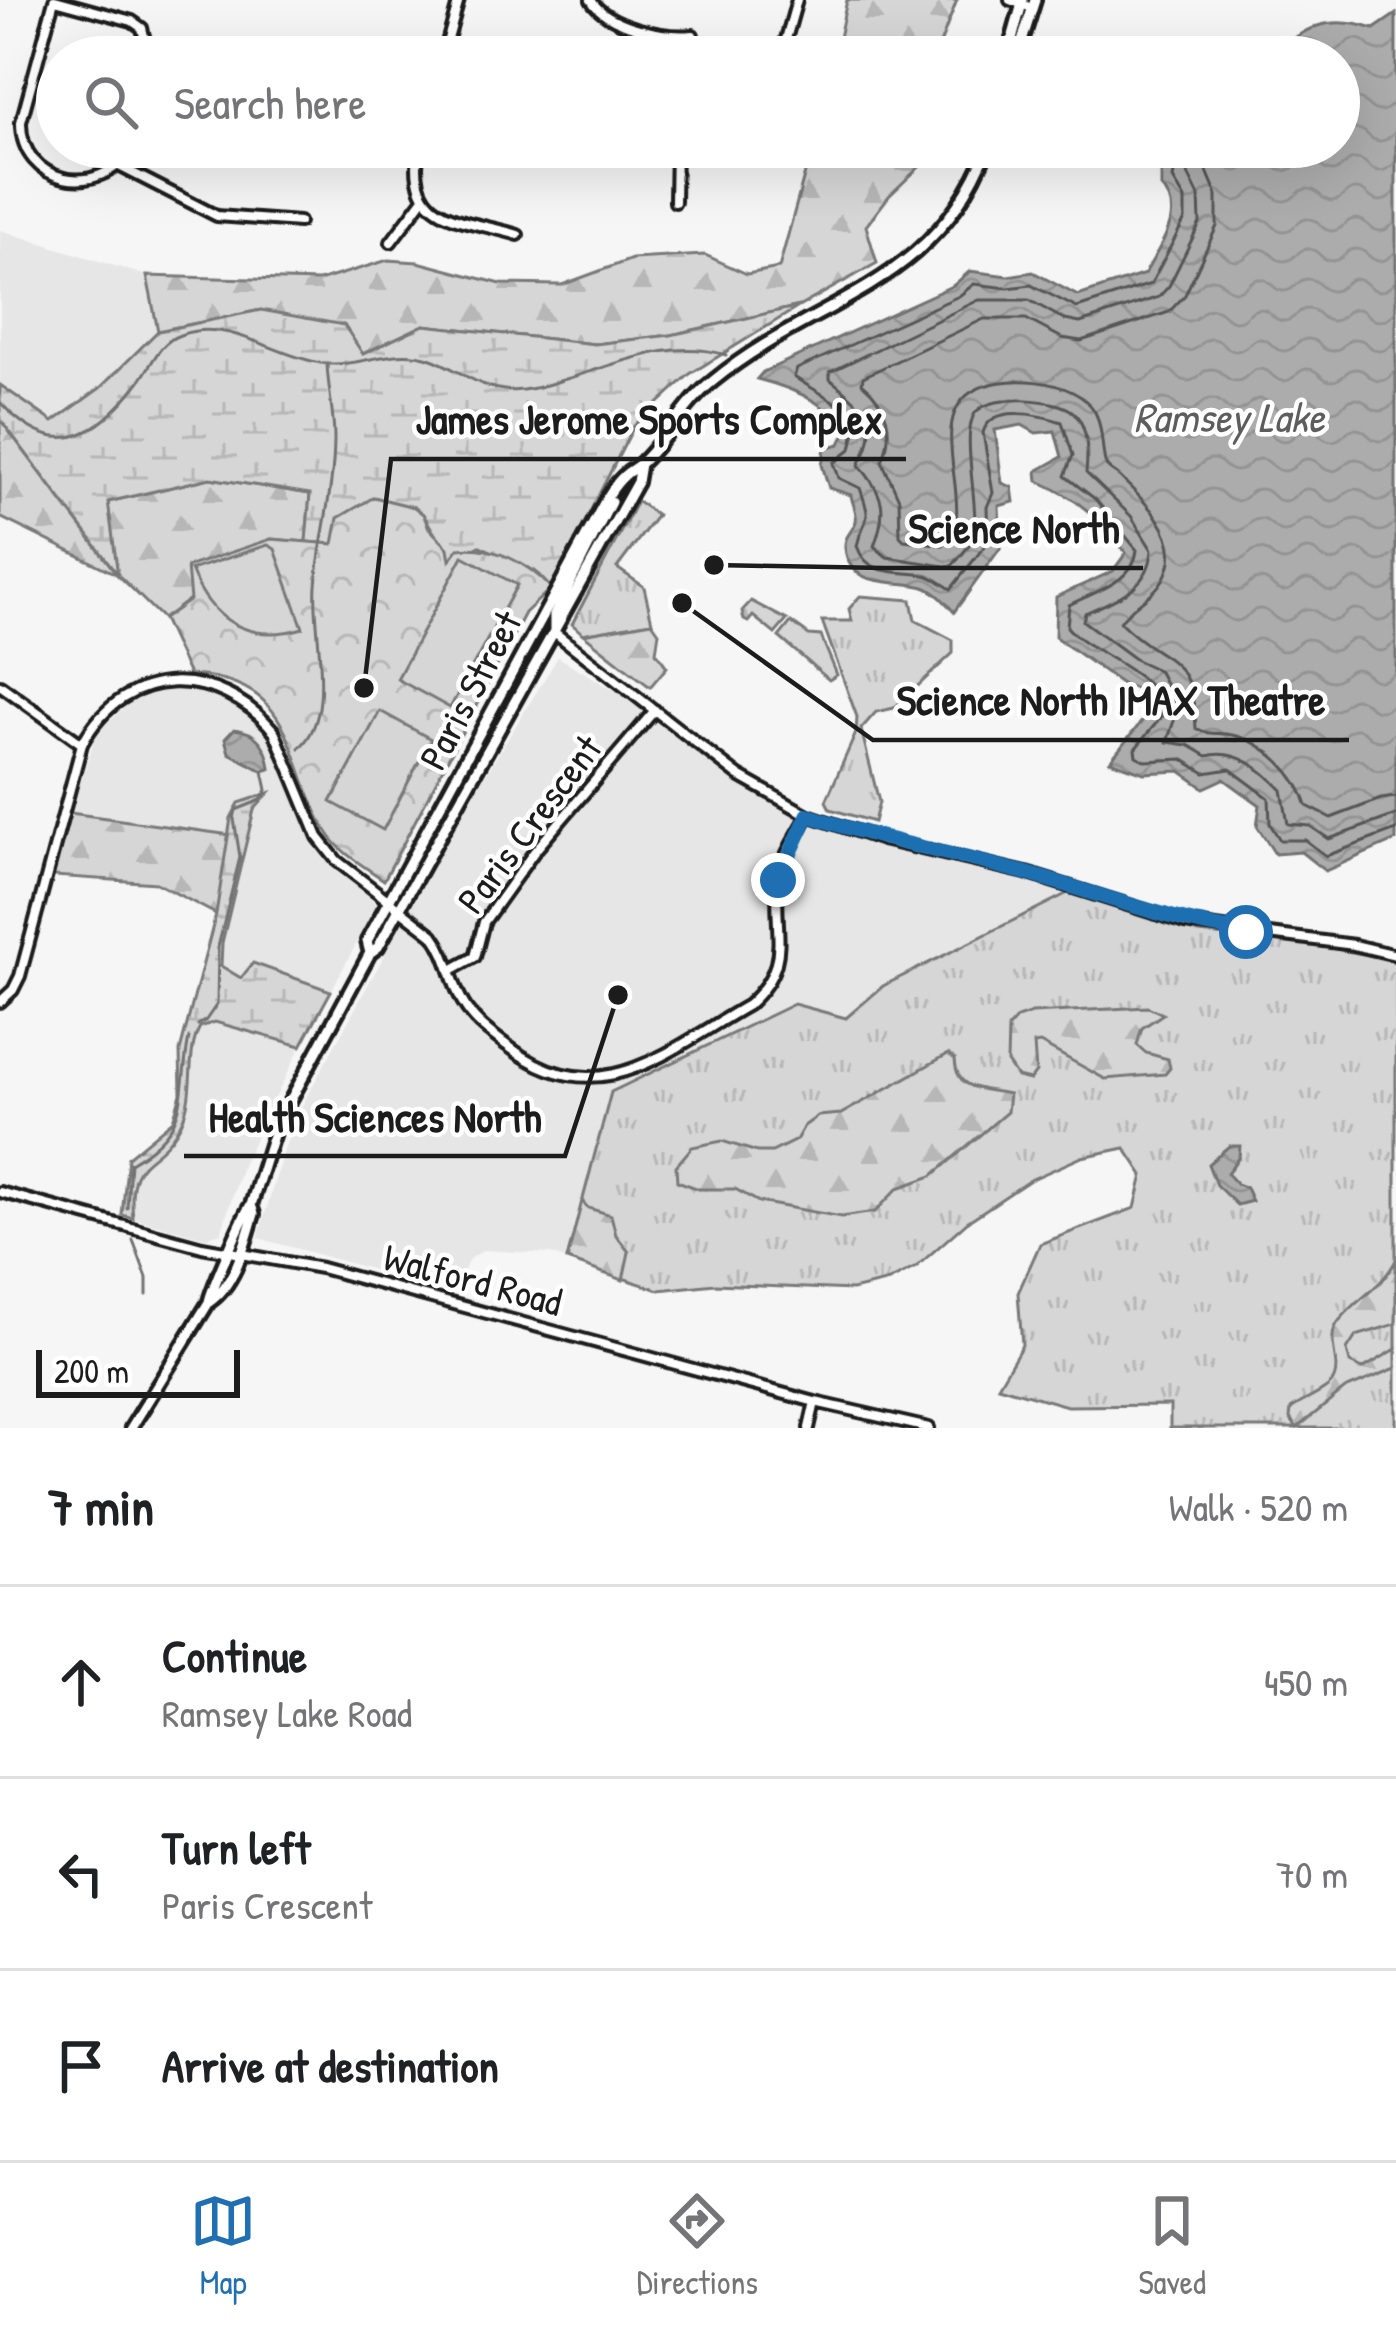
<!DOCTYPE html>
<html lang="en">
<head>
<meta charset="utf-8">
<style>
  :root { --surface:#fff; --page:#f6f6f6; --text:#202124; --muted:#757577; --line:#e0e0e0; --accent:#1f6fb2 }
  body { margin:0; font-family:"Patrick Hand",sans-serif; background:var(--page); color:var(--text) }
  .scale { position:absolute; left:36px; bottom:30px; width:204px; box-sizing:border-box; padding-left:12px; border:6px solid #1c1c1c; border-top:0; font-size:33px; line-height:42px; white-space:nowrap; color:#1c1c1c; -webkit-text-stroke:9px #fff; paint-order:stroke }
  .stop { position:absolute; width:36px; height:36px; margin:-27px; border:9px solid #1f6fb2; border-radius:50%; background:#fff }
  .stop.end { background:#1f6fb2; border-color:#fff; box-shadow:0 3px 12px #0008 }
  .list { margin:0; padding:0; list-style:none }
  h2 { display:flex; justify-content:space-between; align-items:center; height:156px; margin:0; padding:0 48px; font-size:51px }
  h2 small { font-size:39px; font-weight:400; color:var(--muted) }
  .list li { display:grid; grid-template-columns:78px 1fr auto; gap:36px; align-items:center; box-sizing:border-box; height:192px; padding:0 48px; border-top:3px solid var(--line) }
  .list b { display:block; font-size:45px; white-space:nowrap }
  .list p { margin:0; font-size:39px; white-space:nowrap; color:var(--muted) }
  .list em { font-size:39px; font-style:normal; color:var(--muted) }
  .icon { flex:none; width:66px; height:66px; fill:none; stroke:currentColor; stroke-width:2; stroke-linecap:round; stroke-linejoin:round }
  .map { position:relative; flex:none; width:1396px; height:1428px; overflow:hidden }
  .search { position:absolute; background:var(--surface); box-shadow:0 12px 48px #0002; left:36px; right:36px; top:36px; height:132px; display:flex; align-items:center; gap:30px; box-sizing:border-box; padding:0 42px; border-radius:66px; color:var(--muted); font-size:45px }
  .sheet { height:732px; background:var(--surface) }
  nav { display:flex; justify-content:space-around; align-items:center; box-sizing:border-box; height:168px; border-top:3px solid var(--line); background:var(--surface); font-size:33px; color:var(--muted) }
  nav a { display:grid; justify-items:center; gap:6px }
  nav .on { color:var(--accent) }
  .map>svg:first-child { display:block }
</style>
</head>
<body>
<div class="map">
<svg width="1396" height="1428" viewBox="0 0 1396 1428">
  <defs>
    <pattern id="grass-tufts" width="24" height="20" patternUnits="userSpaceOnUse" patternTransform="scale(3)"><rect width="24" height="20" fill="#d6d6d6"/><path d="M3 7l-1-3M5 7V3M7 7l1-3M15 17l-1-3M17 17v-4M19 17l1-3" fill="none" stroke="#b7b7b7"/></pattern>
    <pattern id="forest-firs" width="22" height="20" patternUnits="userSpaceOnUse" patternTransform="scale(3)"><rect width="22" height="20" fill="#d6d6d6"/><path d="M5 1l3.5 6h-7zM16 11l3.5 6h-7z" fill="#b7b7b7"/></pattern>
    <pattern id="wetland-marsh" width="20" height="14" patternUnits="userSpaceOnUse" patternTransform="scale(3)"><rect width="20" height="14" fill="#d6d6d6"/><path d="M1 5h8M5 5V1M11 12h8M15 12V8" fill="none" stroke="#b7b7b7"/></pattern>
    <pattern id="park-crowns" width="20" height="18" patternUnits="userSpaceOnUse" patternTransform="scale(3)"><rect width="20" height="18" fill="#d6d6d6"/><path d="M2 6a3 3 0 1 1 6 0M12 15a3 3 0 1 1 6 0" fill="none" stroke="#b7b7b7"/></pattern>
    <pattern id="water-waves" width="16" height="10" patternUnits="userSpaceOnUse" patternTransform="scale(3)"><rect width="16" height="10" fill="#acacac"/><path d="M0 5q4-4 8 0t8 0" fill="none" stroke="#939393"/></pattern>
  </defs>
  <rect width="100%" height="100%" fill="#f6f6f6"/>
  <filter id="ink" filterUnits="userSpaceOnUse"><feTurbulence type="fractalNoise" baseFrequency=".00833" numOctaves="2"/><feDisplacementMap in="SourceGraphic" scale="24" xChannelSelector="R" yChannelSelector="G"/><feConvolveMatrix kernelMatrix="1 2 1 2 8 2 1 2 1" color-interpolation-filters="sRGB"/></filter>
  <g filter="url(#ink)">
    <path fill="#e6e6e6" d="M 0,230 L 147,276 L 158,331 L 100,388 L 53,423 L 0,385 Z
      M 558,657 L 648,710 L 737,779 L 778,800 L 881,842 L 1070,892 L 883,985 L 846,1018 L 794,1004 L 611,1092 L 567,1260 L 551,1254 L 484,1250 L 469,1259 L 454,1292 L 258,1238 L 283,1152 L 301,1107 L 467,805 Z
      M 182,686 L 224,695 L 258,721 L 271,739 L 314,840 L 377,905 L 331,991 L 254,963 L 241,978 L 221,966 L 222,944 L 254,810 L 267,795 L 231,818 L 231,835 L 70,813 L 97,732 L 131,702 L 165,688 Z
      M 215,1022 L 301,1046 L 243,1163 L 221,1233 L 205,1238 L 133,1218 L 130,1188 L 139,1167 L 163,1149 L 181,1122 L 191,1091 L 192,1041 L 200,1027 Z"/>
    <path fill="url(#grass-tufts)" stroke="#797979" stroke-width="3" d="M 637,501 L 657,515 L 617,568 L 644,587 L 652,622 L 583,634 L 572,624 Z
      M 860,596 L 911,600 L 915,620 L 953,640 L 953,653 L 894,708 L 876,712 L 861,729 L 879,802 L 874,822 L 830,809 L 826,801 L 856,733 L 857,717 L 822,621 L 852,621 L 849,609 Z
      M 1070,892 L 1199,933 L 1319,946 L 1396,960 L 1396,1428 L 1170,1428 L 1170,1405 L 1067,1406 L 998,1386 L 1022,1345 L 1018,1293 L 1040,1244 L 1135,1208 L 1143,1175 L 1125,1148 L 1082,1157 L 1030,1180 L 967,1222 L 916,1267 L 889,1281 L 852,1290 L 715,1284 L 659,1290 L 567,1260 L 611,1092 L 794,1004 L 846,1018 L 883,986 Z"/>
    <path fill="url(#forest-firs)" stroke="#797979" stroke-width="3" d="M 847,0 L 957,0 L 935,57 L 835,57 Z
      M 812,147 L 935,147 L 932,155 L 889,196 L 866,226 L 877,263 L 800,306 L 671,335 L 595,344 L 424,325 L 362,354 L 261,310 L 158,331 L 147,276 L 319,281 L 388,260 L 418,262 L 501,284 L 562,285 L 632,259 L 705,255 L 747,274 L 779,268 Z
      M 0,419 L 116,573 L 108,502 L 210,478 L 310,494 L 306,542 L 271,539 L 163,619 L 118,575 L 0,517 Z
      M 751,601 L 787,620 L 775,634 L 753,616 L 748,622 L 744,620 L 742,611 Z
      M 652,622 L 659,632 L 656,652 L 667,667 L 650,687 L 583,634 Z
      M 791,622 L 809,635 L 821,636 L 837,675 L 829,680 L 779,637 Z
      M 70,813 L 231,835 L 216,914 L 156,883 L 53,876 Z
      M 1148,1007 L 1163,1014 L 1142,1028 L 1137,1045 L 1146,1053 L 1168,1059 L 1170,1068 L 1165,1074 L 1105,1079 L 1040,1043 L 1034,1044 L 1036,1072 L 1030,1080 L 1017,1077 L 1007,1062 L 1008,1028 L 1017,1018 L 1032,1013 Z
      M 948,1054 L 955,1059 C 956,1093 984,1088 1009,1094 L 1007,1112 L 932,1176 L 898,1188 L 875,1212 L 841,1217 L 759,1202 L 735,1189 L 699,1189 L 677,1181 L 676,1166 L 692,1147 L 722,1141 L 757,1152 L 772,1152 L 796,1140 L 804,1126 L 818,1116 L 841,1114 Z
      M 582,1201 L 588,1208 L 611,1215 L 616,1235 L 629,1252 L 623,1280 L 567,1260 Z
      M 1396,1260 L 1396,1324 L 1356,1336 L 1347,1350 L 1350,1363 L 1362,1369 L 1396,1349 L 1396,1368 L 1345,1389 L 1297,1428 L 1290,1418 L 1291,1409 C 1302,1401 1323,1393 1331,1384 C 1345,1366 1323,1340 1339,1321 C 1357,1298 1383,1287 1396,1260 Z"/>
    <path fill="url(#wetland-marsh)" stroke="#797979" stroke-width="3" d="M 800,306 L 690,374 L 634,426 L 551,588 L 535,571 L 480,546 L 451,561 L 423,514 L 339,518 L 334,544 L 306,542 L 310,494 L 210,478 L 108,502 L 118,575 L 0,419 L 0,385 L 53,422 L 100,388 L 158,331 L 261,310 L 344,325 L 363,354 L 424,325 L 595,344 L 671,335 Z
      M 269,793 L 254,810 L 222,943 L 221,966 L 241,978 L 253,963 L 331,991 L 301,1046 L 215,1022 L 200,1027 C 185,1054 196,1090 182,1121 C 158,1171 126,1149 133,1218 L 122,1215 L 128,1157 L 173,1120 L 181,1094 L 180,1051 L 216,914 L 231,818 L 239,803 Z"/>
    <path fill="url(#park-crowns)" stroke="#797979" stroke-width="3" d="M 374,497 L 414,507 L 423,514 L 429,528 L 448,548 L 450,560 L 458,549 C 492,544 528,563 551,588 L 525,613 L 384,880 C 364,866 340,853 327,832 C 284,763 301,679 189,675 L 163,619 L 190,600 L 187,567 L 271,539 L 333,544 L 338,518 Z"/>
    <path fill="#d6d6d6" stroke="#797979" stroke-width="3" d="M 268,545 L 275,549 L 303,628 C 249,644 211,621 191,570 Z
      M 463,556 L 517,585 L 450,708 L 397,679 Z
      M 380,711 L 431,739 L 383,830 L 331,802 Z"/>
    <path fill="url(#water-waves)" stroke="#727272" stroke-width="3" d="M 1396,14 L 1396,840 L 1325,871 L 1301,852 L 1275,854 L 1257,826 L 1260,805 L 1224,779 L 1204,788 L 1180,771 L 1144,773 L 1110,761 L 1151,710 L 1141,691 L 1122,684 L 1055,637 L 1056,597 L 1113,571 L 1126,553 C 1096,515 1079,499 1038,481 L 1037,471 L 1062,457 L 1055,431 L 1036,433 L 1022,425 L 995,430 L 1002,483 L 1012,487 L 1014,502 L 999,506 L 1001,547 L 954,612 C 946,603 936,591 924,587 C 897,579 849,590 845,548 C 844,535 853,532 856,521 C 858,514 852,503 851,495 L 829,488 L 822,465 L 825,448 L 840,444 L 845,433 C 830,402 789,387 757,379 L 763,372 L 954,285 L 970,271 L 1008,276 L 1033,272 L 1078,296 L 1145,274 C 1159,246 1187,213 1161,187 L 1161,158 L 1169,147 L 1339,147 L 1339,57 L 1271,57 C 1305,26 1329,14 1374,29 Z
      M 234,729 C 257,731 268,747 270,769 L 263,771 L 229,753 L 225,739 Z
      M 1229,1146 L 1240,1146 L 1239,1157 L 1227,1173 L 1237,1184 L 1246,1188 L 1252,1201 L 1237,1205 L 1216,1185 L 1208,1164 Z"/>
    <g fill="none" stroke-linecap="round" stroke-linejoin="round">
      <path stroke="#565656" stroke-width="3" d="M 1178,147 L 1173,179 L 1185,199 L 1185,219 L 1151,284 L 1077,308 L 1031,285 L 1008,288 L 974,284 L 959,296 L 797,369 L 794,377 C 816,392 843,401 856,427 L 851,449 L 834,463 L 839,478 L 860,488 C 874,527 864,513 857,546 C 868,578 899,570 925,575 C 935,577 942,584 951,589 L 988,542 L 987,507 L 993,493 L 983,433 C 991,403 1041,415 1062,422 L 1073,455 L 1065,476 L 1095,499 L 1137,550 C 1133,583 1095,591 1069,605 L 1067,627 C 1091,655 1166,675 1162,716 L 1135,749 L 1136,756 L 1146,761 L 1182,759 L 1205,773 L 1230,769 L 1269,798 L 1270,824 L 1280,840 L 1305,840 L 1326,856 L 1396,830
        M 1193,147 L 1188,174 L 1199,196 L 1200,223 L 1169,286 L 1159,297 L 1080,323 L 1065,320 L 1029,300 L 979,300 L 830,372 L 830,379 C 864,408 884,420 859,465 C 884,495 888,509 874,546 L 887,557 L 951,567 C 958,559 970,547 973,537 C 981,508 958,429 977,411 C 994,394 1057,398 1073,412 C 1089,426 1088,454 1086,473 L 1131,516 L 1152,550 C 1150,588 1115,600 1085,613 L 1083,621 L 1136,660 L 1158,670 L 1178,708 L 1167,742 L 1188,745 L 1207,756 C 1236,748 1262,769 1282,790 L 1288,824 L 1310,826 L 1329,839 L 1396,815
        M 1211,147 L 1207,171 L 1217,195 L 1217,226 L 1185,295 L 1169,312 L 1081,341 L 1062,338 L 1026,319 L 984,319 L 863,377 L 862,383 C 888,405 895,430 882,461 L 899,499 L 900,536 L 904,540 L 943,545 C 981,514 923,426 970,393 C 1000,372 1077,378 1095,412 C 1104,429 1101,453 1106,465 C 1109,471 1116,473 1120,477 C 1141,498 1175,528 1170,561 C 1164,595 1134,601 1120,622 C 1164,667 1192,649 1196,728 C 1210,736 1217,732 1232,735 C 1266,742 1298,775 1307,806 L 1331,818 L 1381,799 L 1396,797"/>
      <path stroke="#727272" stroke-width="3" d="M 0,402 C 54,462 95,440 139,382 C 152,365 159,342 180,335 C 228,317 274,356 321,363 C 358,369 391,346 429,358 C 455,367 475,386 504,390 C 526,393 546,385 566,379 C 619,364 671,338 726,355
        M 299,748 C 338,715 312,632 316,586 C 320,537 334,488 334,438 C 334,414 328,389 327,364
        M 198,1025 L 206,1020 L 217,1004 L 218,947 L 240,857 L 234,819 L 236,810 L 261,800 L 267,790 L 263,771
        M 127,1208 L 130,1163 C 193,1126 177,1099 189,1038
        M 133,1240 L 147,1278 L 147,1295"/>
      <defs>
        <path id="minor" d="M 54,0 L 21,122 C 20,184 100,201 133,147
          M 55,0 L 132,21 L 142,28 L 149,57
          M 591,0 C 607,26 664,38 693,35
          M 1010,0 L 1032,8
          M 443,57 L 459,0
          M 781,57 L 797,0
          M 419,147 C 405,224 465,218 518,235
          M 121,167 L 217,216 L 299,222
          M 675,202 L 676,147
          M 391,242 L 424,198
          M 554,632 L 739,776 L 808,815 L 882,840 L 1026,873 L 1185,923 L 1354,945 L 1396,955
          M 0,685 L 82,744
          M 453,969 L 475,957 L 484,922 L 534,852 L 655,710
          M 0,1002 L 13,990 L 20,976 L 82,744 C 126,662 219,666 274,731 L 318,837 L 337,861 L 433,935 C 451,959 451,987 467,1009 C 478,1025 493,1035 508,1046 C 598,1116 665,1052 748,1005 C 794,963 773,936 778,883 C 780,859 797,836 808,815
          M 0,1192 L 202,1247 L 321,1268 L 815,1402 L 929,1428
          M 809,1428 L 815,1402"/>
        <path id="major" d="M 1007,57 L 1023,0
          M 1017,57 L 1035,0
          M 554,632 L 554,615 L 611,502
          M 370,953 L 367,941 L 590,529 C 600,511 610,488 625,475 C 630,470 636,468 640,464 C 667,439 684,404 713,381 C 817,296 933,290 988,147
          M 209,1302 C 209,1295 245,1211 251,1205
          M 131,1428 L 209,1302 C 236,1284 245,1243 254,1214 L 251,1205 L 275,1129 L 370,953 L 378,947 L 637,482 L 640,464"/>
      </defs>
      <use href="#minor" stroke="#1c1c1c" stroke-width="16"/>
      <use href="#major" stroke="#1c1c1c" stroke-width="18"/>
      <use href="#minor" stroke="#fff" stroke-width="8"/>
      <use href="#major" stroke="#fff" stroke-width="9"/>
    </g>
  </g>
  <g fill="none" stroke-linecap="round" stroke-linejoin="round" filter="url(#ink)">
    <path stroke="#1f6fb2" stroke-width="15" d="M 778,880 L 808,815 C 883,841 956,854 1032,875 C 1104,895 1172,922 1246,932"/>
  </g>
  <g text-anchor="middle" stroke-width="9" stroke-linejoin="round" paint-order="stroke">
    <g font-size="39" fill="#1c1c1c" stroke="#fff">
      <text transform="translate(470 690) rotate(-62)" y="14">Paris Street</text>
      <text transform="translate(529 824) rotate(-53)" y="14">Paris Crescent</text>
      <text transform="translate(473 1279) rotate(15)" y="14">Walford Road</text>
    </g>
    <g font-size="42" font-style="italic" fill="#5d5d5d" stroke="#fff">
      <text x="1229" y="432">Ramsey Lake</text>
    </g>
  </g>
  <path fill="none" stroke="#1c1c1c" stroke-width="4.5" d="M364 688L391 459H906M714 565L884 568H1143M682 603L873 740H1349M618 995L565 1156H184"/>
  <g fill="#1c1c1c" stroke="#fff" stroke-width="4.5">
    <circle cx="364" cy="688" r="12"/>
    <circle cx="714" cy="565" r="12"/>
    <circle cx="682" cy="603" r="12"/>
    <circle cx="618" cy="995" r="12"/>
  </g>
  <g font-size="42" text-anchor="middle" font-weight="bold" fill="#1c1c1c" stroke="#fff" stroke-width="9" stroke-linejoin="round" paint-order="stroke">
    <text x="649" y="434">James Jerome Sports Complex</text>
    <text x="1014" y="543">Science North</text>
    <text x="1111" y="715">Science North IMAX Theatre</text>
    <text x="375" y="1132">Health Sciences North</text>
  </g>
</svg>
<div class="scale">200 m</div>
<div class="stop" style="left:1246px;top:932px"></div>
<div class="stop end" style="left:778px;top:880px"></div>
<div class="search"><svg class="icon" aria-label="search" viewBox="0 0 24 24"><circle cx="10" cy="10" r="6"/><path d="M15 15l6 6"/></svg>Search here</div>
</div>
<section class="sheet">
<h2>7 min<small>Walk · 520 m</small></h2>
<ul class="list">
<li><svg class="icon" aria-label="ahead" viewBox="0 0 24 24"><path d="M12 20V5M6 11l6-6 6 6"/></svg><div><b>Continue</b><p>Ramsey Lake Road</p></div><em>450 m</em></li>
<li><svg class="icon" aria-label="left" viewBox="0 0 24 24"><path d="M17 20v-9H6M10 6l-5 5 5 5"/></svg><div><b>Turn left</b><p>Paris Crescent</p></div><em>70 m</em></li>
<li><svg class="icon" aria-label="arrive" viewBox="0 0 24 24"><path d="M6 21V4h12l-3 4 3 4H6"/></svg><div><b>Arrive at destination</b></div></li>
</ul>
</section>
<nav>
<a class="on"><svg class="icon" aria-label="map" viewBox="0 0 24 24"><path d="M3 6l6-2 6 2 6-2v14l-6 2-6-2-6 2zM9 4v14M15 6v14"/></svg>Map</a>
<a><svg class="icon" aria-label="directions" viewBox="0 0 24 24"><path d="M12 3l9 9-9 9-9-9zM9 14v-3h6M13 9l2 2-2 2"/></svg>Directions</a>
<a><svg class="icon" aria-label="saved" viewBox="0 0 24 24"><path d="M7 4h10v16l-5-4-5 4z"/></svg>Saved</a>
</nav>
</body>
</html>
